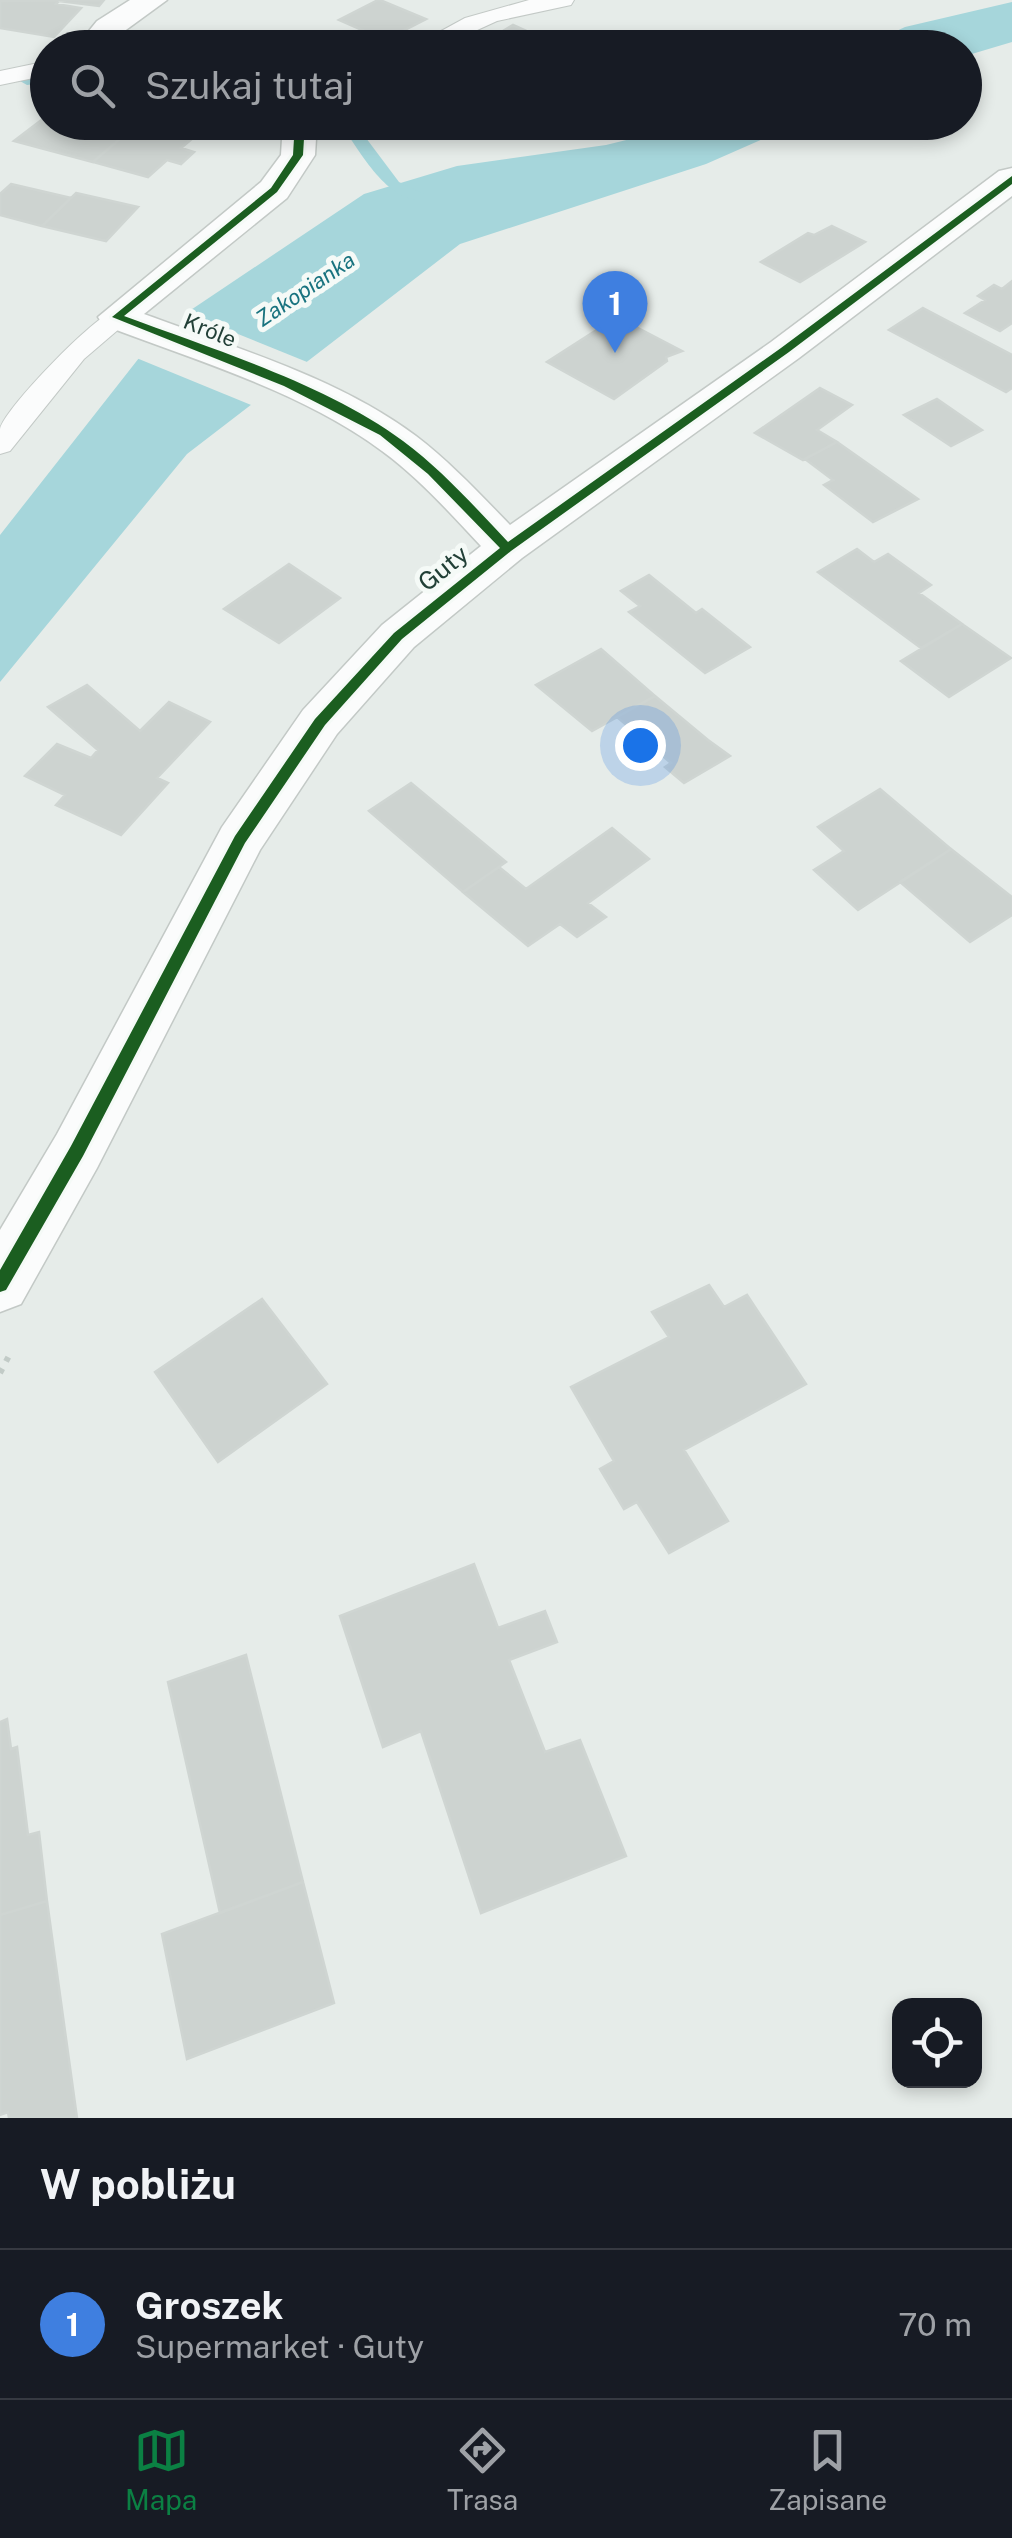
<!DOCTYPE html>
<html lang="pl">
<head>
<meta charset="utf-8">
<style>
  :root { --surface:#171b24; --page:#242831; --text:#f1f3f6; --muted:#9ea1a6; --line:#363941; --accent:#0b8043 }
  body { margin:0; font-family:"Public Sans",sans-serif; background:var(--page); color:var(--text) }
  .controls { position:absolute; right:30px; bottom:30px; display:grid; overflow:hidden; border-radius:20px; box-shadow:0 5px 15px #0003 }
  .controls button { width:90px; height:90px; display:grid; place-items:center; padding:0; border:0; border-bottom:2px solid var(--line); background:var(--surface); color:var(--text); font:50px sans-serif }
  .you { position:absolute; left:640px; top:745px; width:35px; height:35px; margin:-25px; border:8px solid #fff; border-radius:50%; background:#1a73e8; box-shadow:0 0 0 15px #1a73e833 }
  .badge { display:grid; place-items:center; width:65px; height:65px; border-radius:50%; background:var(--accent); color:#fff; font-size:32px; font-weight:700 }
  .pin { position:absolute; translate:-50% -82px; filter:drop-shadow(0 2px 5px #0008) }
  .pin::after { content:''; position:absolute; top:52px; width:35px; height:30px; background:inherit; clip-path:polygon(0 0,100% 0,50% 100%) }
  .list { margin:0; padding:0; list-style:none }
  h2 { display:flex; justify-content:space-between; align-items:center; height:130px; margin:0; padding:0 40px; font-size:42px }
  h2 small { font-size:32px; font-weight:400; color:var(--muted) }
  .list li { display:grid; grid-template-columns:65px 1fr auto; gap:30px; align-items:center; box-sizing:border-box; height:150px; padding:0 40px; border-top:2px solid var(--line) }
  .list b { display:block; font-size:38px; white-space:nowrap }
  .list p { margin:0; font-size:32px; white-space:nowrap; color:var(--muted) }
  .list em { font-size:32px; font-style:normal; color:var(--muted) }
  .icon { flex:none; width:55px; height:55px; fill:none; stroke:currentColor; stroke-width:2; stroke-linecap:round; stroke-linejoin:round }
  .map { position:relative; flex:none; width:1012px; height:2118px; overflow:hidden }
  .search { position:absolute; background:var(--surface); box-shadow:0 5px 15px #0003; left:30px; right:30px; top:30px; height:110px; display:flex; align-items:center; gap:25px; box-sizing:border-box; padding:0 35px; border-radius:55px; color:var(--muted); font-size:38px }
  .sheet { height:280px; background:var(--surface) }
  nav { display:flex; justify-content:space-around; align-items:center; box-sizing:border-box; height:140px; border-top:2px solid var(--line); background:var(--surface); font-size:28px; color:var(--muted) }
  nav a { display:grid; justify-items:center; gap:5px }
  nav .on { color:var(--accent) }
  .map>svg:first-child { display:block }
</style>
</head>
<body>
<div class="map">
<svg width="1012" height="2118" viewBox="0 0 1012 2118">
  <rect width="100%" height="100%" fill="#e6ece9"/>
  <path fill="#a6d6db" d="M 1012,2 L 1012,42 L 965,56 L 964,48 L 863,47 L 905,27 Z
    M 695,123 L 799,123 L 706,164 L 460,244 L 187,454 L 0,682 L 0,535 L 161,330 L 364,194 L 457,166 L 606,145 Z"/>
  <path fill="#e6ece9" d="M 181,311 L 312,364 L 256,407 L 134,357 L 158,327 Z"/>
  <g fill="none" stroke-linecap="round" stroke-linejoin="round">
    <path fill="#a6d6db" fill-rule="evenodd" d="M 45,75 L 48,82 L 27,85 L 20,81 Z
      M 339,122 L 354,122 L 399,182 L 424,194 L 424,200 C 386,203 359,149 339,122 Z"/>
  </g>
  <path fill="#cdd3d0" stroke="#cfd5d2" stroke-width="2.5" d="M 104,0 L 99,6 L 59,1 L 56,4 L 81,8 L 54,37 L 0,28 L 0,1 Z
    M 378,0 L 380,0 L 426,19 L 385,40 L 339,20 Z
    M 513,25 L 544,39 L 549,36 L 574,48 L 480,45 Z
    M 48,115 L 48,122 L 81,122 L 77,126 L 122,137 L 93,162 L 14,141 Z
    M 170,124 L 200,132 L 181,148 L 194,152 L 181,164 L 167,160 L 148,177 L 93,162 L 122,137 L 131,139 L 139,133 L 153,137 Z
    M 11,184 L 71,198 L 42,226 L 0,215 L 0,194 Z
    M 76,193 L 138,207 L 106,241 L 42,226 Z
    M 832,226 L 865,242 L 800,282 L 761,262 L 808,233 L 814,235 Z
    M 1012,281 L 1012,323 L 1000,331 L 965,313 L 985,300 L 978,296 L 994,285 L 1002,289 Z
    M 923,308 L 1012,355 L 1012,388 L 1006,392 L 889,330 Z
    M 617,317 L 682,351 L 666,357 L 667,361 L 614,399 L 547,362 Z
    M 820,388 L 852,405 L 817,430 L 837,442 L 803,460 L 755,433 Z
    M 937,399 L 982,430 L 951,446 L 904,415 Z
    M 837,442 L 918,499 L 873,522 L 824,485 L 833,480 L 805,459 Z
    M 857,549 L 874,562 L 888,554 L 931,585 L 919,593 L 962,624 L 921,648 L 818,572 Z
    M 289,564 L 340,598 L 279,643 L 224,609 Z
    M 649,575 L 696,613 L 702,609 L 750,647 L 705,673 L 629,612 L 640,606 L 621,591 Z
    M 962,624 L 1011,658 L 949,697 L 901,661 Z
    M 601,649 L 655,696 L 592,731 L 536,685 Z
    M 87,685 L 140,731 L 169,702 L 210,722 L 157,778 L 168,783 L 121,835 L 56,805 L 65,795 L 25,776 L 57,744 L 91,758 L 98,750 L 48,707 Z
    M 655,696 L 708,740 L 730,756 L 684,783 L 665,767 L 671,763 L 617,717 Z
    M 411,783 L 506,862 L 463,892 L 369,811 Z
    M 880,789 L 951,849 L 858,910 L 814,870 L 844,851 L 818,827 Z
    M 612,828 L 649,859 L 588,903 L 606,917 L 577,937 L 560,924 L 528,946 L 463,892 L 499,867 L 526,889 Z
    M 951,849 L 1012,897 L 1012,915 L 970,942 L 900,882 Z
    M 709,1285 L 724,1307 L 747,1295 L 806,1384 L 684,1450 L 728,1521 L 669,1553 L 637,1502 L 624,1509 L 600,1469 L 614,1461 L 571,1387 L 669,1337 L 652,1312 Z
    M 262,1299 L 327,1384 L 218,1462 L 155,1372 Z
    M 474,1564 L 498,1628 L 545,1611 L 557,1642 L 509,1660 L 545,1752 L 580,1740 L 626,1856 L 481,1913 L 421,1731 L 383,1747 L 340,1616 Z
    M 246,1655 L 303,1882 L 220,1913 L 168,1682 Z
    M 7,1719 L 11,1749 L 17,1747 L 28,1835 L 39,1832 L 47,1901 L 0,1915 L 0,1722 Z
    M 303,1882 L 334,2003 L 187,2059 L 162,1934 Z
    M 47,1901 L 77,2118 L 9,2118 L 8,2112 L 0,2115 L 0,1915 Z"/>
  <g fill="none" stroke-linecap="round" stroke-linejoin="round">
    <defs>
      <path id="lane" d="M 529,0 L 574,0 L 571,5 L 497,21 L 438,48 L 410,48 L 465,18 Z
        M 48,61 L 48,75 L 0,85 L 0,71 Z
        M 117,309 L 130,317 L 126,323 L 84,359 L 10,451 L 0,454 C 0,446 0,436 0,429 C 5,408 95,315 117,309 Z"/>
      <path id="street" d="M 130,0 L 167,0 L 119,35 L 109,48 L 75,48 L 97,21 Z
        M 283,122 L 317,122 L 315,155 L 287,198 L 144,314 C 235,348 337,377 416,436 C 450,462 480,494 510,525 L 771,342 L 999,171 L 1012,168 L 1012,196 L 799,358 L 522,558 L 414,647 L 337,734 L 260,850 L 97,1168 L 21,1304 L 0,1312 L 0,1230 L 57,1134 L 222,827 L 303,710 L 382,625 L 481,546 C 450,513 419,478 382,451 C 301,391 197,361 103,325 L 98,317 L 261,182 L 281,155 Z"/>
    </defs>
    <use href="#lane" stroke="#c3c9c6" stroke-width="2"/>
    <use href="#street" stroke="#c3c9c6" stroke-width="3"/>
    <path stroke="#c2cbc7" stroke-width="6" stroke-dasharray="5 8" stroke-linecap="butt" d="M 0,1373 L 12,1350"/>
    <use href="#lane" fill="#fbfcfc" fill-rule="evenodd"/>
    <use href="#street" fill="#fbfcfc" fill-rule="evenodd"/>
    <defs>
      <path id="cycleway" d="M 295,122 L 305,122 L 303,155 L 277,192 L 124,316 C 215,350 326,384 403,441 C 442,470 475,507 508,542 L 781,348 L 1012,176 L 1012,184 L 789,352 L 511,551 L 402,639 L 325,725 L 245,843 L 83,1156 L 6,1290 L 0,1292 L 0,1270 L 71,1146 L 235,836 L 315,719 L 394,633 L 500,548 L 428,474 L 380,435 L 284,386 L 112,317 L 271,188 L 293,155 Z"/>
    </defs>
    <use href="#cycleway" stroke="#f5faf7" stroke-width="6"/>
    <use href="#cycleway" fill="#1b5e20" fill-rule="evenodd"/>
  </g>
  <g text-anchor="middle" stroke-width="10" stroke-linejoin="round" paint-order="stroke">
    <g font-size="22" font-style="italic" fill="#19737f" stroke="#f5faf7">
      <text transform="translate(305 289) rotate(-34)" y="8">Zakopianka</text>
    </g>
    <g font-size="22" fill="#224037" stroke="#f5faf7">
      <text transform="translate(210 330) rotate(22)" y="8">Króle</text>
    </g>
    <g font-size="25" fill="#224037" stroke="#f5faf7">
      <text transform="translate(443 568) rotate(-39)" y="9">Guty</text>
    </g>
  </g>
</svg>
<div class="controls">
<button><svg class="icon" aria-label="locate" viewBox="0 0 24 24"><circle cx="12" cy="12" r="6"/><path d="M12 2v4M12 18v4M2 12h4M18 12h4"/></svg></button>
</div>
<div class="you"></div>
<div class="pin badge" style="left:615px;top:353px;background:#3f7fe0">1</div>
<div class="search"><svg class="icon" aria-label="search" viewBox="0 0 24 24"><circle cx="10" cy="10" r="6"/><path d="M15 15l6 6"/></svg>Szukaj tutaj</div>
</div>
<section class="sheet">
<h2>W pobliżu<small></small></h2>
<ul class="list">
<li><span class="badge" style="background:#3f7fe0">1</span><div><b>Groszek</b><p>Supermarket · Guty</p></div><em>70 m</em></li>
</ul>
</section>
<nav>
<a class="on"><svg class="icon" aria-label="map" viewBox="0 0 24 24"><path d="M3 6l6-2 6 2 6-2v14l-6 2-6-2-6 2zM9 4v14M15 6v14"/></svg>Mapa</a>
<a><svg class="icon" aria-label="directions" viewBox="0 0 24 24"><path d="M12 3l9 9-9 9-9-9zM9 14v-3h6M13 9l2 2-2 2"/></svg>Trasa</a>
<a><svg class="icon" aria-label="saved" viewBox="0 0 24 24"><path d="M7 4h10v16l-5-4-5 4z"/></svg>Zapisane</a>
</nav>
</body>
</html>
